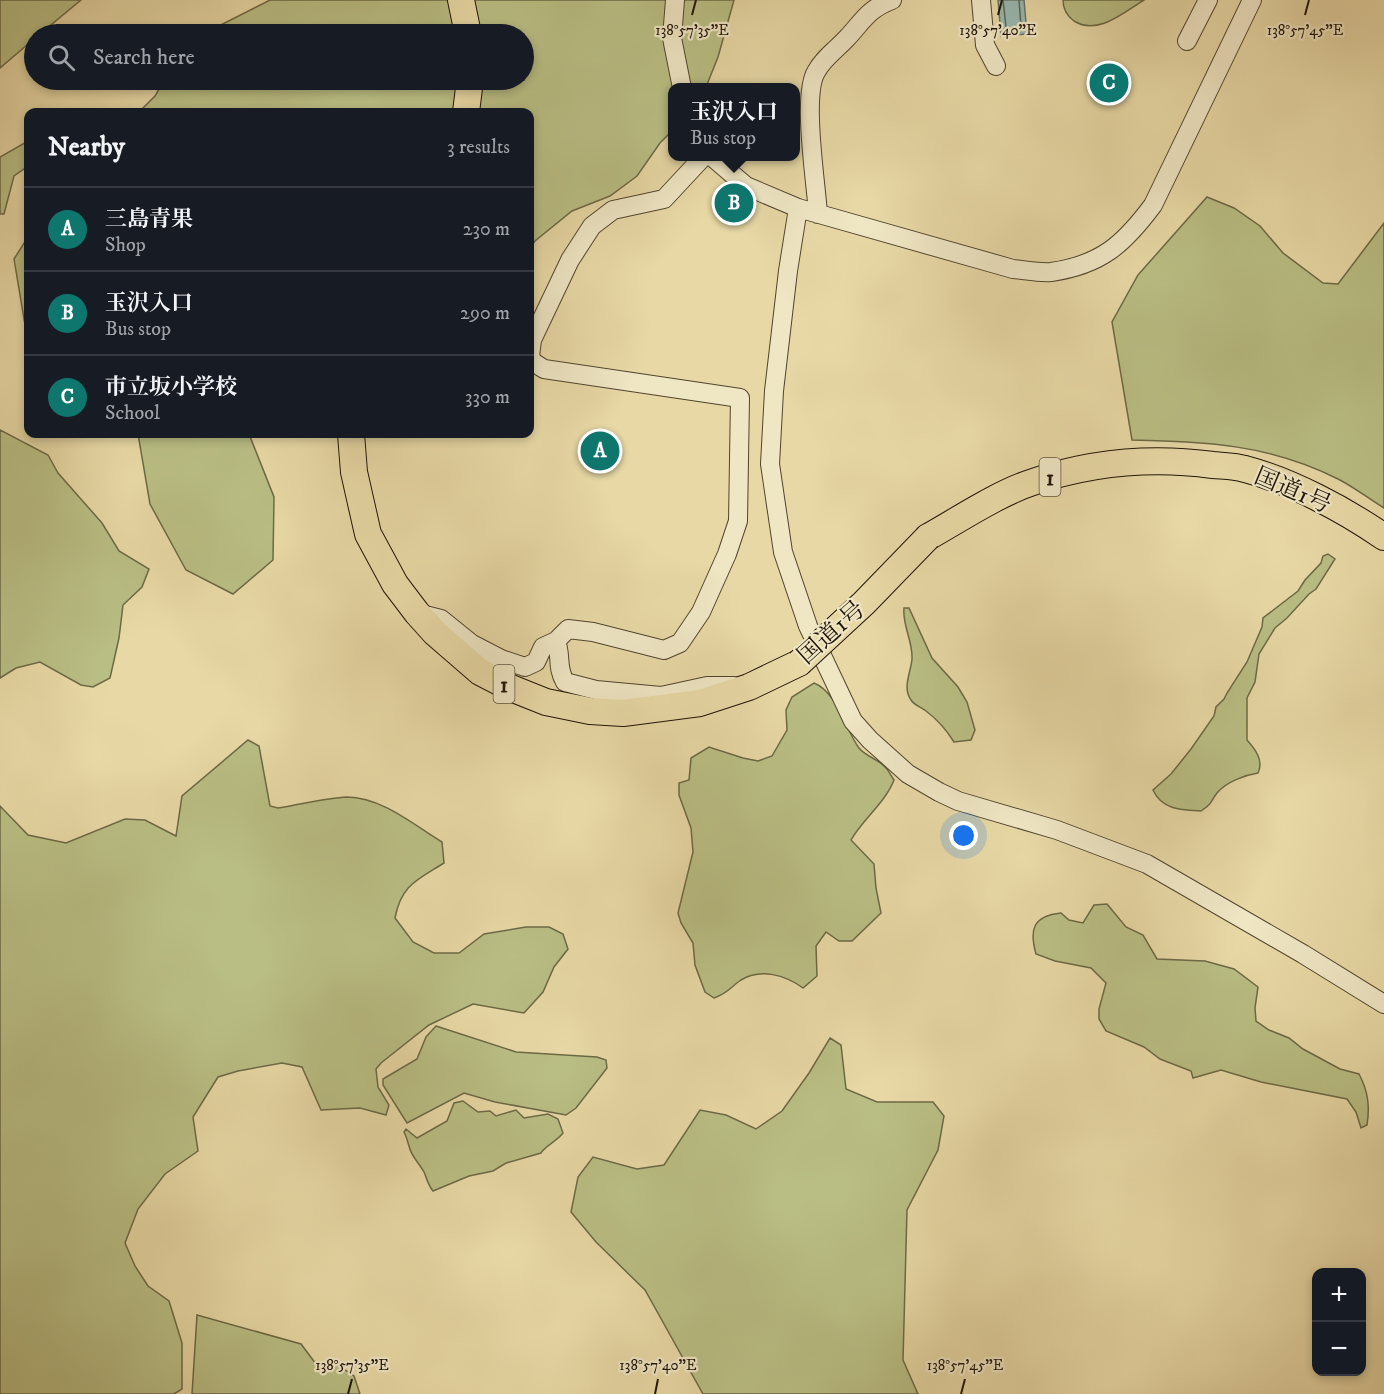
<!DOCTYPE html>
<html lang="en">
<head>
<meta charset="utf-8">
<style>
  :root { --surface:#171b24; --page:#242831; --text:#f1f3f6; --muted:#9ea1a6; --line:#363941; --accent:#0f766e }
  body { margin:0; font-family:"IM FELL DW Pica","Noto Serif JP",serif; background:var(--page); color:var(--text) }
  .controls { position:absolute; right:18px; bottom:18px; display:grid; overflow:hidden; border-radius:12px; box-shadow:0 3px 9px #0003 }
  .controls button { width:54px; height:54px; display:grid; place-items:center; padding:0; border:0; border-bottom:2px solid var(--line); background:var(--surface); color:var(--text); font:30px sans-serif }
  .you { position:absolute; left:964px; top:836px; width:21px; height:21px; margin:-15px; border:4px solid #fff; border-radius:50%; background:#1a73e8; box-shadow:0 0 0 9px #1a73e833 }
  .badge { display:grid; place-items:center; width:39px; height:39px; border-radius:50%; background:var(--accent); color:#fff; font-size:20px; font-weight:700 }
  .pin { position:absolute; translate:-50% -50%; border:3px solid #fff; box-shadow:0 2px 6px #0006 }
  .popup { position:absolute; left:668px; top:83px; width:132px; height:78px; box-sizing:border-box; display:grid; place-content:center; border-radius:12px; background:var(--surface); filter:drop-shadow(0 2px 4px #0005); font-size:20px; white-space:nowrap; color:var(--muted) }
  .popup b { font-size:22px; color:var(--text) }
  .popup::after { content:''; position:absolute; left:50%; top:100%; margin-left:-12px; border:12px solid transparent; border-top-color:var(--surface) }
  .list { margin:0; padding:0; list-style:none }
  h2 { display:flex; justify-content:space-between; align-items:center; height:78px; margin:0; padding:0 24px; font-size:26px }
  h2 small { font-size:20px; font-weight:400; color:var(--muted) }
  .list li { display:grid; grid-template-columns:39px 1fr auto; gap:18px; align-items:center; box-sizing:border-box; height:84px; padding:0 24px; border-top:2px solid var(--line) }
  .list b { display:block; font-size:22px; white-space:nowrap }
  .list p { margin:0; font-size:20px; white-space:nowrap; color:var(--muted) }
  .list em { font-size:20px; font-style:normal; color:var(--muted) }
  .icon { flex:none; width:33px; height:33px; fill:none; stroke:currentColor; stroke-width:2; stroke-linecap:round; stroke-linejoin:round }
  .map { position:relative; flex:none; width:1384px; height:1394px; overflow:hidden }
  .search { position:absolute; background:var(--surface); box-shadow:0 3px 9px #0003; left:24px; top:24px; width:510px; height:66px; display:flex; align-items:center; gap:15px; box-sizing:border-box; padding:0 21px; border-radius:33px; color:var(--muted); font-size:22px }
  .panel { position:absolute; background:var(--surface); box-shadow:0 3px 9px #0003; left:24px; top:108px; width:510px; height:330px; border-radius:12px }
  .map>svg:first-child { display:block }
</style>
</head>
<body>
<div class="map">
<svg width="1384" height="1394" viewBox="0 0 1384 1394">
  <rect width="100%" height="100%" fill="#e7d8a5"/>
  <filter id="stains"><feTurbulence type="fractalNoise" baseFrequency=".00333" numOctaves="4"/><feColorMatrix values="0 0 0 0 .2 0 0 0 0 .09 0 0 0 0 .02 0 0 0 .5 -.17"/></filter>
  <radialGradient id="worn" r=".72"><stop offset=".6" stop-color="#630" stop-opacity="0"/><stop offset="1" stop-color="#630" stop-opacity=".3"/></radialGradient>
  <path fill="#b9be84" stroke="#6c6945" stroke-width="1.5" d="M 0,0 L 81,0 L 40,34 L 34,34 L 34,39 L 0,68 Z
    M 270,0 L 734,0 L 718,57 L 706,87 L 672,88 L 672,131 L 660,143 L 637,176 L 610,196 L 572,211 L 535,241 L 530,248 L 530,112 L 139,112 L 155,96 L 164,80 L 524,80 L 524,34 L 203,34 Z
    M 1063,0 L 1144,0 C 1124,12 1098,36 1074,21 C 1067,16 1063,8 1063,0 Z
    M 28,141 L 28,166 L 14,176 L 4,214 L 0,214 L 0,157 Z
    M 1207,197 L 1234,208 L 1260,226 L 1283,253 L 1323,283 L 1338,284 L 1384,223 L 1384,508 C 1369,499 1354,487 1338,479 C 1269,444 1207,442 1132,440 L 1112,322 L 1138,275 Z
    M 28,237 L 28,343 L 14,259 Z
    M 0,430 L 48,455 L 58,473 L 102,523 L 119,551 L 149,569 L 142,587 L 123,605 L 119,638 L 110,678 L 93,687 L 81,685 L 40,662 L 16,668 L 0,678 Z
    M 138,434 L 249,434 L 274,497 L 273,560 L 233,594 L 186,570 L 150,504 Z
    M 1328,554 L 1335,559 L 1316,589 L 1309,594 L 1287,618 L 1275,628 L 1259,654 L 1255,682 L 1247,698 L 1247,740 C 1255,749 1264,760 1258,773 C 1245,775 1226,782 1217,793 C 1210,802 1213,803 1201,811 C 1182,810 1162,810 1153,790 L 1171,774 L 1191,749 L 1214,716 L 1216,707 L 1224,699 L 1227,693 L 1247,662 L 1262,627 L 1263,618 L 1298,591 L 1305,580 L 1321,563 L 1323,556 Z
    M 904,608 L 909,608 L 932,658 L 958,687 L 967,702 L 975,730 L 971,740 L 954,742 C 946,729 938,720 926,711 C 921,707 914,705 911,700 C 902,688 911,672 912,659 C 913,641 902,625 904,608 Z
    M 814,683 C 837,692 845,729 859,748 C 866,757 879,759 886,768 C 889,771 891,776 894,780 C 885,803 863,819 851,840 L 874,864 L 876,888 L 881,913 L 852,941 L 839,941 L 826,932 L 816,946 L 817,976 L 803,988 C 785,975 761,968 741,980 C 729,988 730,992 714,998 L 705,992 L 695,965 L 693,943 L 681,923 L 678,913 L 693,852 L 691,828 L 679,795 L 679,783 L 689,780 L 691,758 L 709,747 L 743,758 L 758,761 L 772,756 L 787,730 L 786,710 L 792,697 Z
    M 248,740 L 259,746 L 270,806 L 278,808 C 300,805 324,798 347,797 C 381,797 414,825 442,842 L 444,863 C 417,880 401,885 395,918 L 413,942 L 434,953 L 459,953 L 484,934 L 526,927 L 549,927 L 563,934 L 568,949 L 554,967 L 543,992 L 524,1013 L 473,1004 L 429,1025 L 381,1063 L 376,1069 L 378,1087 L 389,1105 L 386,1115 L 360,1108 L 321,1110 L 302,1067 L 282,1063 L 238,1071 L 218,1077 L 193,1117 L 198,1151 L 165,1174 L 138,1209 L 125,1243 L 135,1266 L 148,1286 L 169,1301 L 182,1343 L 182,1389 L 174,1394 L 0,1394 L 0,806 L 28,835 L 66,843 L 125,819 L 145,820 L 176,836 L 182,796 Z
    M 1107,904 L 1126,927 L 1143,935 L 1157,959 L 1205,961 L 1234,969 L 1258,987 L 1255,1008 L 1256,1021 L 1269,1030 L 1289,1038 L 1303,1049 L 1340,1069 L 1359,1074 C 1368,1091 1370,1106 1367,1125 L 1361,1128 L 1356,1112 L 1347,1099 L 1261,1082 L 1221,1070 L 1193,1078 L 1191,1071 L 1160,1059 L 1144,1047 L 1106,1031 L 1099,1019 L 1099,1009 L 1106,983 L 1091,968 L 1055,961 L 1036,954 C 1029,929 1033,916 1061,913 L 1069,920 L 1083,923 L 1094,905 Z
    M 436,1026 L 516,1052 L 597,1057 L 606,1060 L 607,1068 L 576,1108 L 566,1115 L 495,1102 L 464,1093 L 407,1123 L 383,1085 L 383,1079 L 417,1059 L 426,1037 Z
    M 830,1038 L 841,1045 L 846,1089 L 877,1102 L 933,1102 L 944,1116 L 938,1150 L 907,1210 L 903,1360 L 918,1394 L 703,1394 L 645,1290 L 596,1242 L 571,1212 L 578,1177 L 593,1157 L 637,1169 L 664,1165 L 700,1110 L 726,1115 L 756,1129 L 782,1111 L 809,1073 Z
    M 463,1101 L 478,1112 L 490,1111 L 496,1116 L 516,1110 L 524,1118 L 548,1114 L 558,1119 L 563,1133 C 557,1141 545,1146 541,1153 L 506,1163 L 493,1171 L 469,1176 L 433,1191 C 428,1185 427,1179 424,1172 C 419,1163 411,1156 409,1146 C 407,1140 407,1138 404,1132 L 406,1129 L 417,1138 L 447,1121 L 454,1103 Z
    M 197,1315 L 301,1344 L 316,1364 L 336,1364 L 354,1376 L 360,1394 L 192,1394 Z"/>
  <path fill="#98b8af" stroke="#68766b" stroke-width="1.5" d="M 998,0 L 1024,0 L 1027,34 L 1001,36 Z"/>
  <g fill="none" stroke-linecap="round" stroke-linejoin="round">
    <path stroke="#5c665a" stroke-width="1.5" d="M 1003,0 L 1006,27 L 1009,29 L 1021,26 L 1019,0"/>
    <defs>
      <path id="minor" d="M 675,0 L 672,38 L 682,88
        M 981,0 L 985,45 L 996,66
        M 1187,41 L 1208,0
        M 711,156 L 746,186 L 798,208 L 1013,269 C 1025,270 1039,273 1051,272 C 1101,265 1124,244 1153,205 L 1252,0
        M 798,208 L 788,271 L 774,391 L 770,464 L 783,552 L 808,626 L 853,721 L 870,740 L 908,774 L 939,792 L 958,801 L 1057,830 L 1147,864 L 1303,954 L 1384,1004
        M 818,214 C 816,182 802,96 816,72 C 823,58 837,49 847,38 C 863,21 868,9 892,0
        M 417,613 L 441,619 L 472,644 L 501,659 L 525,667 L 536,662 L 543,647 L 556,641 L 568,629 L 593,632 L 664,650 L 680,643 L 701,612 L 727,554 L 738,521 L 740,398 L 544,369 L 533,362 L 530,356 L 532,340 L 570,260 L 592,226 L 613,210 L 664,199 L 704,156
        M 556,641 C 562,657 556,666 565,682 L 596,690 L 661,696 L 707,686 L 734,686"/>
      <path id="highway" d="M 461,0 L 468,34
        M 466,112 L 470,80
        M 351,434 L 354,472 L 368,534 L 395,584 L 417,613 L 435,633 L 480,672 L 511,688 L 546,702 L 590,711 L 623,713 L 700,703 L 749,687 L 799,663
        M 928,537 C 960,519 999,493 1033,482 C 1091,462 1153,457 1213,465 C 1224,466 1235,466 1245,469 C 1291,481 1345,510 1384,537"/>
    </defs>
    <use href="#minor" stroke="#51452e" stroke-width="20"/>
    <use href="#highway" stroke="#1f1406" stroke-width="28"/>
    <use href="#minor" stroke="#efe6c4" stroke-width="18"/>
    <use href="#highway" stroke="#e7d8a5" stroke-width="26"/>
    <defs>
      <path id="highway-bridge" d="M 799,663 L 864,603 L 928,537"/>
    </defs>
    <use href="#highway-bridge" stroke="#1f1406" stroke-width="28" stroke-linecap="butt"/>
    <use href="#highway-bridge" stroke="#e7d8a5" stroke-width="26"/>
  </g>
  <path fill="none" stroke="#1f1406" stroke-width="2" d="M 692,15 L 696,0M 998,15 L 1002,0M 1305,15 L 1309,0M 348,1394 L 352,1379M 655,1394 L 658,1379M 961,1394 L 965,1379"/>
  <g text-anchor="middle" stroke-width="4.5" stroke-linejoin="round" paint-order="stroke">
    <g fill="#efe6c4" stroke="#5d533f" stroke-width="1.5">
      <rect x="1039.5" y="458" width="21" height="38" rx="4.5"/>
      <rect x="493.5" y="665" width="21" height="38" rx="4.5"/>
    </g>
    <g font-size="22" font-weight="bold" fill="#1f1406">
      <text x="1050" y="485">1</text>
      <text x="504" y="692">1</text>
    </g>
    <g font-size="24" fill="#1f1406" stroke="#efe6c4">
      <text transform="translate(1293 490) rotate(23)" y="8">国道1号</text>
      <text transform="translate(831 632) rotate(-42)" y="8">国道1号</text>
    </g>
  </g>
  <g font-size="15" text-anchor="middle" fill="#1f1406" stroke="#efe6c4" stroke-width="4.5" stroke-linejoin="round" paint-order="stroke">
    <text x="692" y="35">138°57'35"E</text>
    <text x="998" y="35">138°57'40"E</text>
    <text x="1305" y="35">138°57'45"E</text>
    <text x="352" y="1370">138°57'35"E</text>
    <text x="658" y="1370">138°57'40"E</text>
    <text x="965" y="1370">138°57'45"E</text>
  </g>
  <rect width="100%" height="100%" filter="url(#stains)"/>
  <rect width="100%" height="100%" fill="url(#worn)"/>
</svg>
<div class="controls">
<button>+</button>
<button>−</button>
</div>
<div class="you"></div>
<div class="pin badge" style="left:600px;top:451px">A</div>
<div class="pin badge" style="left:734px;top:203px">B</div>
<div class="popup"><b>玉沢入口</b>Bus stop</div>
<div class="pin badge" style="left:1109px;top:83px">C</div>
<div class="search"><svg class="icon" aria-label="search" viewBox="0 0 24 24"><circle cx="10" cy="10" r="6"/><path d="M15 15l6 6"/></svg>Search here</div>
<section class="panel">
<h2>Nearby<small>3 results</small></h2>
<ul class="list">
<li><span class="badge">A</span><div><b>三島青果</b><p>Shop</p></div><em>230 m</em></li>
<li><span class="badge">B</span><div><b>玉沢入口</b><p>Bus stop</p></div><em>290 m</em></li>
<li><span class="badge">C</span><div><b>市立坂小学校</b><p>School</p></div><em>330 m</em></li>
</ul>
</section>
</div>
</body>
</html>
